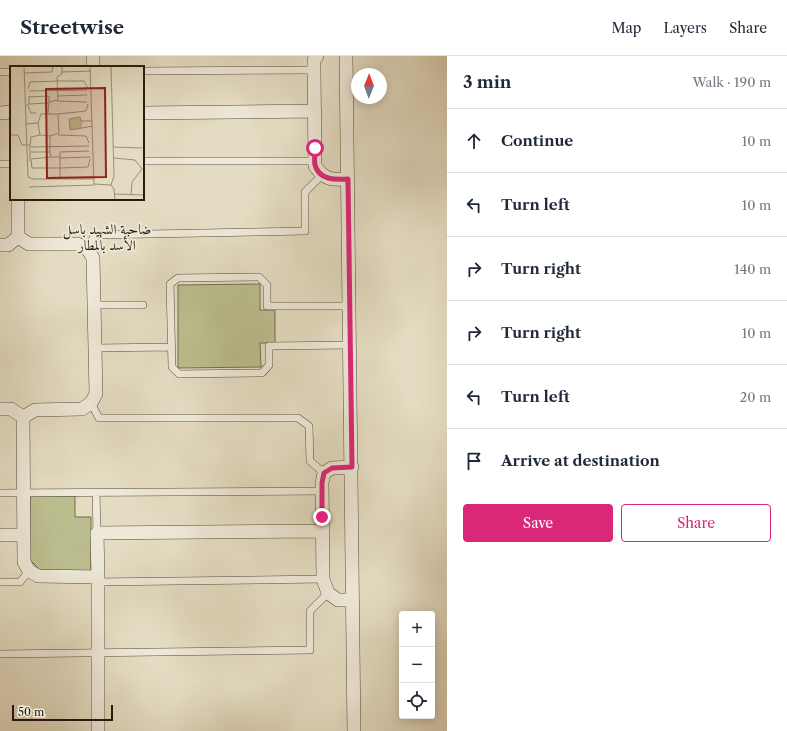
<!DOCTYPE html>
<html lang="en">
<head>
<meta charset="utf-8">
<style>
  :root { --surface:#fff; --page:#f6f6f7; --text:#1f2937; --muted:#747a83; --line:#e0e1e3; --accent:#db2777 }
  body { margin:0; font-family:"Libre Caslon Text",Amiri,serif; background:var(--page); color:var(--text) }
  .controls { position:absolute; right:12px; bottom:12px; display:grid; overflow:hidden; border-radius:4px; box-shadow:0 2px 10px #0003 }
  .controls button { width:36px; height:36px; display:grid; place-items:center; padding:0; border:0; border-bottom:1px solid var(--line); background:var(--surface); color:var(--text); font:20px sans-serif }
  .compass { position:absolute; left:351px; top:12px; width:36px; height:36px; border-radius:50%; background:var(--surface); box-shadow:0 2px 10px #0003; rotate:1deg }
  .scale { position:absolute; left:12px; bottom:10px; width:101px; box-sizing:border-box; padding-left:4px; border:2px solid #281c0e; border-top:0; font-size:11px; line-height:14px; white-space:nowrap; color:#281c0e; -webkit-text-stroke:3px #ede8d7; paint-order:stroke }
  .stop { position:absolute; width:12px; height:12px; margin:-9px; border:3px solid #db2777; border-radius:50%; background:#fff }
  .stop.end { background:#db2777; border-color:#fff; box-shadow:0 1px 4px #0008 }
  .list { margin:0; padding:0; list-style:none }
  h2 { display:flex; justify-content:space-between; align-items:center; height:52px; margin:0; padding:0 16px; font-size:17px }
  h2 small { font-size:13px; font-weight:400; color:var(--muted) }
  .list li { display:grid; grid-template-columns:26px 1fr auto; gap:12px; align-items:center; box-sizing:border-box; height:64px; padding:0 16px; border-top:1px solid var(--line) }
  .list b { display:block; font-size:15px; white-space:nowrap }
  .list em { font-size:13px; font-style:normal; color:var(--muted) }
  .actions { display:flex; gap:8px; padding:12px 16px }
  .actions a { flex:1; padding:9px 0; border:1px solid var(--accent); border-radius:4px; text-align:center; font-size:14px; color:var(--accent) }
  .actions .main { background:var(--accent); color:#fff }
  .icon { flex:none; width:22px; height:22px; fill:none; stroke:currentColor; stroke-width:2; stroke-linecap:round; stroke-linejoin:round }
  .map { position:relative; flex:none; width:447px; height:675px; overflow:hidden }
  header { display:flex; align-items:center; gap:24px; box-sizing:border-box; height:56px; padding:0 20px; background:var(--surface); border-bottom:1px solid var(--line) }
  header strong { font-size:19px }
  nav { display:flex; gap:22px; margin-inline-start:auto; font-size:14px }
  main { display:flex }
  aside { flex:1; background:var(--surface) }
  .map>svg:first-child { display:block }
</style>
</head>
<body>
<header>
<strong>Streetwise</strong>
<nav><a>Map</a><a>Layers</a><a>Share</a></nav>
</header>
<main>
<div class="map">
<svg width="447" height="675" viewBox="0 0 447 675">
  <rect width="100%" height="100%" fill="#e4dcc2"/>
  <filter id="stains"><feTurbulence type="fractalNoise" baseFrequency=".005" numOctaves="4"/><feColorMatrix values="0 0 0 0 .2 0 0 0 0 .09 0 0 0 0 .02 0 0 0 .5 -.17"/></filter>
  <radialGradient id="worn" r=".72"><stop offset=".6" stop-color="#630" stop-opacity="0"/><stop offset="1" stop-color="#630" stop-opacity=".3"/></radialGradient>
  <path fill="#bbbe8f" stroke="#726d4e" d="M 260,228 L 260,254 L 275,254 L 275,287 L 260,287 L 261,311 L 178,312 L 178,229 Z
    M 30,440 L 75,440 L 75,461 L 91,461 L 91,515 L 40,514 L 30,504 Z"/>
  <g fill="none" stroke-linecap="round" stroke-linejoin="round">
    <defs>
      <path id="lane" d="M 143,15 L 314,14
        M 0,16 L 11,16
        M 143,105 L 315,105
        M 0,108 L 11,108
        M 87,192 L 95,179 L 305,175 L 305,136 L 322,119
        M 94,249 L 143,249
        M 350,250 L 267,250 L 267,229 L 259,221 L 178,222 L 170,228 L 172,311 L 179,318 L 262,317 L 269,309 L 269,290 L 350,289
        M 95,292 L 172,291
        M 91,347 L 99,362 L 298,362 L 309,370 L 310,405 L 324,417
        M 96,436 L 97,477
        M 0,437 L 322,435
        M 0,526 L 20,526 L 29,515
        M 97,526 L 323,523
        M 0,598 L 310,594 L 310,555 L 328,537"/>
      <path id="street" d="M 93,0 L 93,11
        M 317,0 L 314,4 L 314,14 L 315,110 C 325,124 331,124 348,123
        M 346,0 L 354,675
        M 0,57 L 11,56
        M 143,57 L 315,55
        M 18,143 L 18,181
        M 0,189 L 8,189 L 18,181 L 29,188 L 77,188 L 87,192 L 93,202 L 96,338 L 91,347 L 82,353 L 35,354 L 23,361 L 24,506 L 29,515 L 38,520 L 98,521 L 98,675
        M 0,353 L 11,353 L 23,361
        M 352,411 L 332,412 L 324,417 L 322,427 L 323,523 L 328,537 L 338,544 L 353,544
        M 0,479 L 23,479
        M 98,521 L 97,477 L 322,475"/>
    </defs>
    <use href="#lane" stroke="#574c3b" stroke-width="8"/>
    <use href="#street" stroke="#574c3b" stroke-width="14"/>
    <use href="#lane" stroke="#ede8d7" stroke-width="7"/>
    <use href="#street" stroke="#ede8d7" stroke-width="13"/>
  </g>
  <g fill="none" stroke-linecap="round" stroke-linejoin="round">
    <path stroke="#db2777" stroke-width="5" d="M 315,92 C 315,97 314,104 315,109 C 319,124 335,124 348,123 L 352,411 L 332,412 L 324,417 L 322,427 L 322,461"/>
  </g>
  <g text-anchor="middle" stroke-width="3.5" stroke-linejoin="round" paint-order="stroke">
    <g font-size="14" fill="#281c0e" stroke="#ede8d7">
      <text x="107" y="178">ضاحية الشهيد باسل<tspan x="107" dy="16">الأسد بالمطار</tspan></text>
    </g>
  </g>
  <g transform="translate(10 10)">
    <rect width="134" height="134" fill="#e4dcc2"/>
    <path d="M 70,52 L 73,56 L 71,63 L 60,64 L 60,53 Z" fill="#bbbe8f"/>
    <path fill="none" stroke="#998f7a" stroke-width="1" d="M 14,0 L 18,111 L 23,113 L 84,113M 80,0 L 84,118 L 101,119M 101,0 L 104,110 L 101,119 L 104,123 L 105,134M 52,6 L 81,5M 14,7 L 42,6 L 43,0M 18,23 L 20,16 L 48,15 L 74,15 L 78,22M 19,25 L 77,24M 48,30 L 77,29M 19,31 L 39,30 L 39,36M 47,35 L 77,36M 19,38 L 38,37M 15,40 L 19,38 L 19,30M 18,40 L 21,47 L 26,47M 38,47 L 39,36 L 48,34 L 47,11 L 52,8 L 52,0M 48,48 L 76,45 L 78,38M 82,55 L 71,55 L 70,51 L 59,53 L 60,64 L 83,60M 28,57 L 30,69 L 40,70M 15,58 L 28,57 L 31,48 L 48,48 L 49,67 L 40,70 L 40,86 L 41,91 L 50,91 L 50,113M 0,69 L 8,69 L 12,79 L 20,79 L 20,95M 48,69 L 76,70 L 79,77M 20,79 L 21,71 L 30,69M 21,81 L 79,80M 103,81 L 132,82M 21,86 L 40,86M 50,91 L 50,86 L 79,85M 50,92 L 80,91M 104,92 L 125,94 L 132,103 L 122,116 L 121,129M 21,93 L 41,91M 21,94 L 22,102 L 50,102 L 78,101 L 80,93M 19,121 L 85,119M 105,128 L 134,129"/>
    <path fill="#8f2418" fill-opacity="0.15" stroke="#8f2418" stroke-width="2" d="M 95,22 L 96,111 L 37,112 L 36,23 Z"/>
    <rect width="134" height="134" fill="none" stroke="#281c0e" stroke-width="2"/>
  </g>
  <rect width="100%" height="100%" filter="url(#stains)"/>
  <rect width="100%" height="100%" fill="url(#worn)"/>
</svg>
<div class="controls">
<button>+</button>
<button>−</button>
<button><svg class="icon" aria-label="locate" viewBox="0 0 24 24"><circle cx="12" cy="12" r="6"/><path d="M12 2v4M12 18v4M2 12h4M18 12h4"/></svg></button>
</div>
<svg class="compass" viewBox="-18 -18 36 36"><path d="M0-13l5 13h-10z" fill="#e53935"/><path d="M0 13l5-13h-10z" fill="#747a83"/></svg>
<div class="scale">50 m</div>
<div class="stop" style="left:315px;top:92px"></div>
<div class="stop end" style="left:322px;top:461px"></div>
</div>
<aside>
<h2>3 min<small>Walk · 190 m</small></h2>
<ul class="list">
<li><svg class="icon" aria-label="ahead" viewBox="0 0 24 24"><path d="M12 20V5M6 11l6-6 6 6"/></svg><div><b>Continue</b></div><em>10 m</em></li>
<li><svg class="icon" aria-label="left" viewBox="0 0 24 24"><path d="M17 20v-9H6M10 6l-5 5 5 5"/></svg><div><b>Turn left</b></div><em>10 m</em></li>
<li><svg class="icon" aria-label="right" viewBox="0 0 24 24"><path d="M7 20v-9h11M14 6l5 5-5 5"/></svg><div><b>Turn right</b></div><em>140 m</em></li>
<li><svg class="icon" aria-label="right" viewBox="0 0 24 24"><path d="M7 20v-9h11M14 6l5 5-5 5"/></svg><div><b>Turn right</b></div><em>10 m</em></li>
<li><svg class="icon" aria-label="left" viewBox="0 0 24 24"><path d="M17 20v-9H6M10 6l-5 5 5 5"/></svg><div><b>Turn left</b></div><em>20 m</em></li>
<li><svg class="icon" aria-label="arrive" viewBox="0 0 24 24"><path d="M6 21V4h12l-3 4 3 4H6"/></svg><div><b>Arrive at destination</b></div></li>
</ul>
<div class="actions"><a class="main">Save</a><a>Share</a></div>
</aside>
</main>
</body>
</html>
